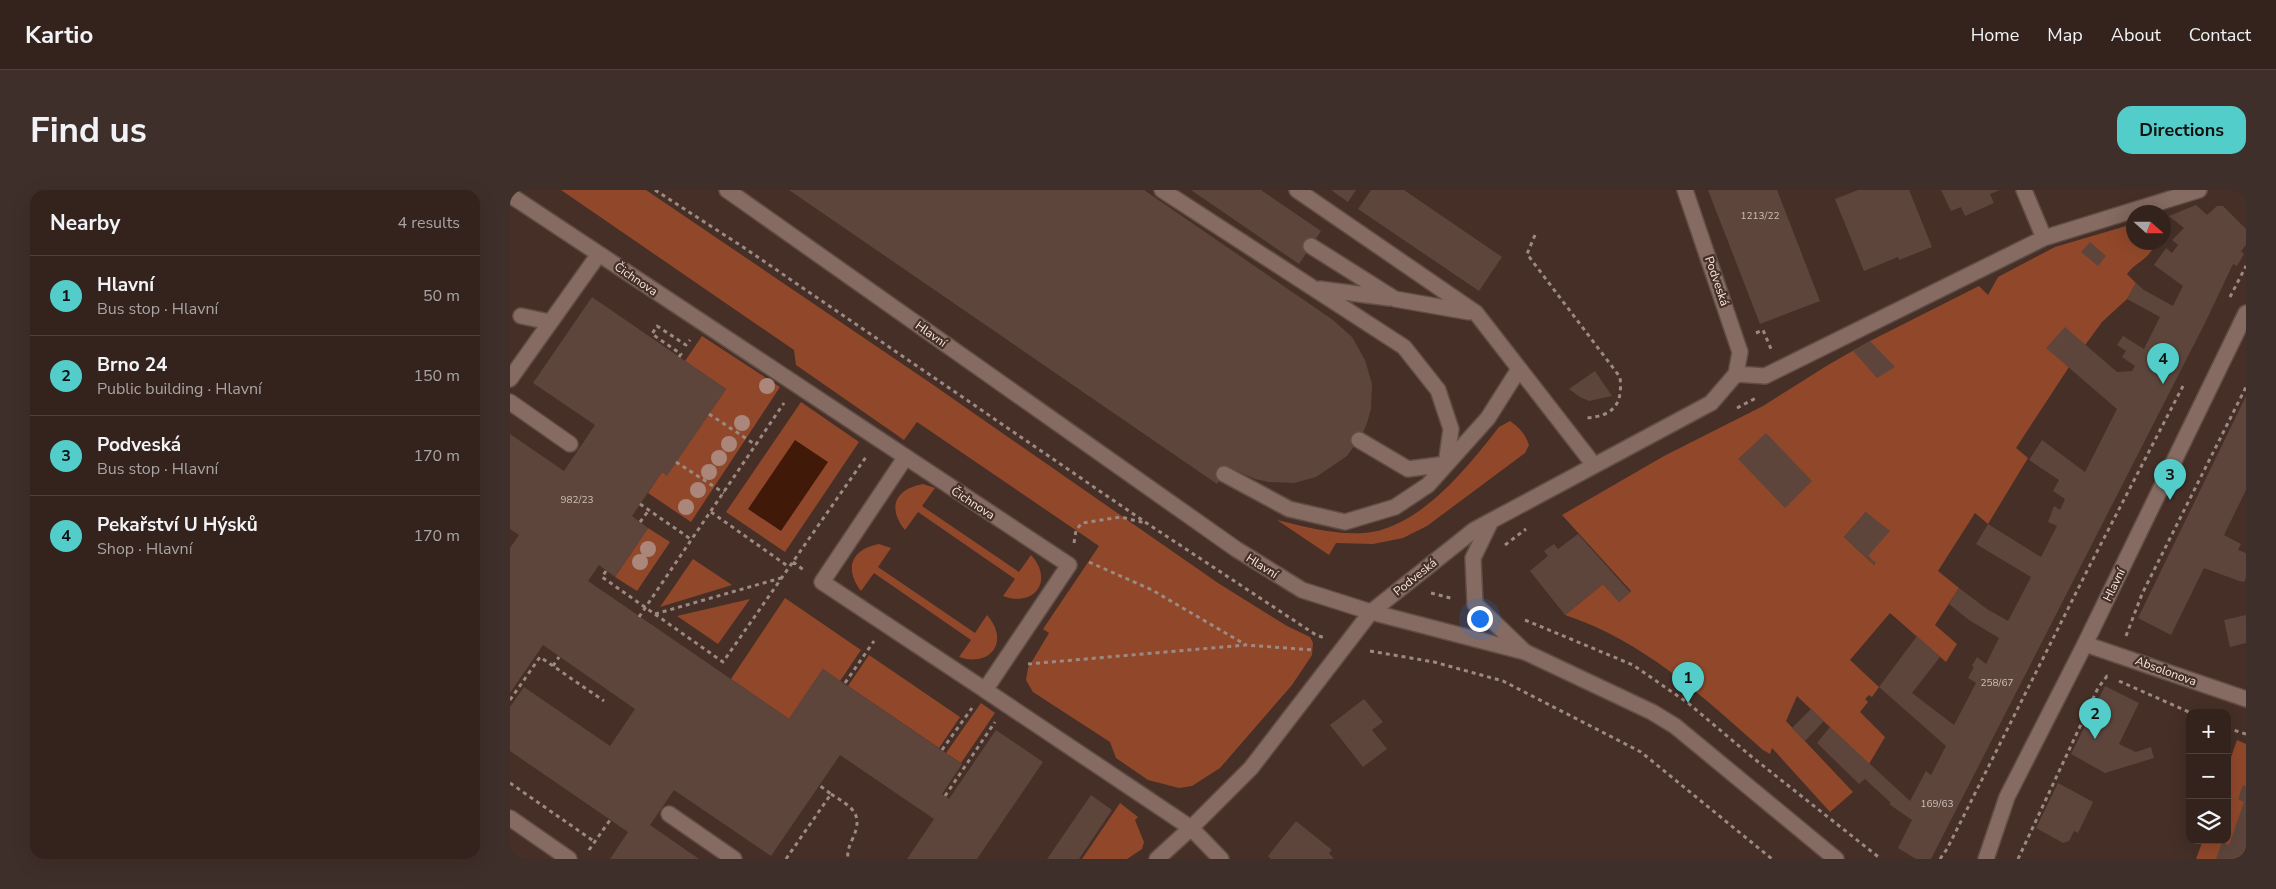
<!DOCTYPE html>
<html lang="en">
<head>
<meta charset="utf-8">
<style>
  :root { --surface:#34231d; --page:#3f2f2a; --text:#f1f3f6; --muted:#a9a4a4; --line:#4e403b; --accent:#53cdc9 }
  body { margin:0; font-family:"Nunito Sans",sans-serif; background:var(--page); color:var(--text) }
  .controls { position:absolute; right:15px; bottom:15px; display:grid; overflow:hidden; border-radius:10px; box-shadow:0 5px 20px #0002 }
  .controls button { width:45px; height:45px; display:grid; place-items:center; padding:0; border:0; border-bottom:1px solid var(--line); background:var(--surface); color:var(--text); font:25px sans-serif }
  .compass { position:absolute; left:1616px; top:15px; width:45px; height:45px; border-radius:50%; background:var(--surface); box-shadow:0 5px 20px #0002; rotate:111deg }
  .you { position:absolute; left:969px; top:428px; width:18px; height:18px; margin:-12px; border:4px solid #fff; border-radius:50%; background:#1a73e8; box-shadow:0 0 0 8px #1a73e833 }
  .badge { display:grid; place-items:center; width:32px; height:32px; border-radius:50%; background:var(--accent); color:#111; font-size:16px; font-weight:700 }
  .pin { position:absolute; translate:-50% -41px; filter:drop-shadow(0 1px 2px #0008) }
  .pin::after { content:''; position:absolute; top:26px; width:18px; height:15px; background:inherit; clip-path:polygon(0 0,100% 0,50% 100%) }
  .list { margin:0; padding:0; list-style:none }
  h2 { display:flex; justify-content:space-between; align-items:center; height:65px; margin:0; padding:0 20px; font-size:21px }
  h2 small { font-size:16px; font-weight:400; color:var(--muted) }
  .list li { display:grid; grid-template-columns:32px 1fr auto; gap:15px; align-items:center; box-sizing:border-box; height:80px; padding:0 20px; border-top:1px solid var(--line) }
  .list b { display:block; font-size:19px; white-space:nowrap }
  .list p { margin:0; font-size:16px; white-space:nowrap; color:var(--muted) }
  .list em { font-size:16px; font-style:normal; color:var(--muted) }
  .icon { flex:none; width:28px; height:28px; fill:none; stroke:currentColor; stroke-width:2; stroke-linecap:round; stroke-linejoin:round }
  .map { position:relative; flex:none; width:1736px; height:669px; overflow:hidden; border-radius:15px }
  header { display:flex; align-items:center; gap:30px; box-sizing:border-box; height:70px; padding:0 25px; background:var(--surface); border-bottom:1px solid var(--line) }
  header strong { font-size:24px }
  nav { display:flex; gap:28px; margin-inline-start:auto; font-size:18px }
  .intro { display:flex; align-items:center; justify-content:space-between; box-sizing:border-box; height:120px; padding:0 30px }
  h1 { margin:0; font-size:35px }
  .button { padding:12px 22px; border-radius:15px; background:var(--accent); color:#111; font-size:18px; font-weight:700 }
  main { display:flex; gap:30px; padding:0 30px }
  aside { flex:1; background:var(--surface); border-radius:15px; box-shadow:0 5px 20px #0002 }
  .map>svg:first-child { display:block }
</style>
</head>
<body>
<header>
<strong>Kartio</strong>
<nav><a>Home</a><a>Map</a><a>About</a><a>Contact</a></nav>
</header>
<div class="intro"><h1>Find us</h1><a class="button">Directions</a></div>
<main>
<aside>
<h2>Nearby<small>4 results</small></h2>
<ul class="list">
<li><span class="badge">1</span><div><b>Hlavní</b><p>Bus stop · Hlavní</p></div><em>50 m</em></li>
<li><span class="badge">2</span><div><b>Brno 24</b><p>Public building · Hlavní</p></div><em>150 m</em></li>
<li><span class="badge">3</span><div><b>Podveská</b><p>Bus stop · Hlavní</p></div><em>170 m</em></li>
<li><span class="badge">4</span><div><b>Pekařství U Hýsků</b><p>Shop · Hlavní</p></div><em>170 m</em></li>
</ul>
</aside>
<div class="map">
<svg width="1736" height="669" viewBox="0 0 1736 669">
  <rect width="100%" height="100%" fill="#452f27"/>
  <path fill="#91482a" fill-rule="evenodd" d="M 51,0 L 136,0 L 419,192 L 708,393 L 777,436 L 800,447 L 803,453 L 802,465 L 782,495 L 710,578 L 682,596 L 669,598 L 638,590 L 606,568 L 600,552 L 523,502 L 516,490 L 518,478 L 539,443 L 533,439 L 589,356 L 407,232 L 394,250 L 286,175 L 284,160 Z
    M 1623,34 L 1624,52 L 1634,53 L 1642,60 C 1634,72 1626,72 1617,84 L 1626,93 L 1617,109 L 1592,132 L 1559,177 L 1506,258 L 1518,268 L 1478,334 L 1465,323 L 1428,381 L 1449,398 L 1425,435 L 1447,454 L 1436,472 L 1380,423 L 1340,470 L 1369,497 L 1362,507 L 1359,505 L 1355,509 L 1358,512 L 1350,522 L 1375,547 L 1359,574 L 1287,506 L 1276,531 L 1343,602 L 1320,622 L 1262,558 L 1260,564 L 1253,560 C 1192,506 1134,451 1055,425 L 1093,394 L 1109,412 L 1121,401 L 1052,325 L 1154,266 L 1253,216 L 1318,175 L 1360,151 L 1469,96 L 1478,105 L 1488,87 L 1545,57 ZM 1356,322 L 1358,366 L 1365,374 L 1364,375 L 1334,347 Z
    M 192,146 L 270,197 L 181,332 L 138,303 L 152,282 L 157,285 L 216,199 L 175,171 Z
    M 291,212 L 349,252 L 275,362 L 216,322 Z
    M 1000,231 C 1010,238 1015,244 1019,255 L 1015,263 L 917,336 L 893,348 L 863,354 L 826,353 L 819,365 L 767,330 C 796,337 824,345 854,343 C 909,339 958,277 989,237 Z
    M 413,294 L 425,298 L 412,316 L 509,382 L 521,365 C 544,390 525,418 493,406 L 505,389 L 408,322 L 395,340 C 377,318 385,299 413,294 Z
    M 138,338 L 160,352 L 127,401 L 105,387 Z
    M 369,354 L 381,358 L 368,377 L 465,443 L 477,425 C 500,451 481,478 449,467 L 461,450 L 364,383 L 351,401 C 334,379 341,359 369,354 Z
    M 183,369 L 222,395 L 150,417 Z
    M 275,408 L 351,460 L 330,491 L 313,479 L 279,529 L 221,489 Z
    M 240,409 L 208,454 L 167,426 Z
    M 359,465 L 450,527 L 429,558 L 338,496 Z
    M 471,513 L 485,523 L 451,573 L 436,563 Z
    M 1727,550 L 1736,554 L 1736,669 L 1686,669 L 1693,650 L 1717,650 L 1717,579 Z
    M 610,613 L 628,627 L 625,630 L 634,652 L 632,659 L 617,669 L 572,669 Z"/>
  <path fill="#401908" d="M 285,250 L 318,272 L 271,341 L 238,319 Z"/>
  <path fill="#5d453c" d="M 279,0 L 634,0 L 823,130 L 842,147 L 855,170 L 862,194 L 861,219 L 857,233 L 852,245 L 837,266 L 806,287 L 784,293 L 759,292 L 745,289 L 719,277 L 707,294 Z
    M 681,0 L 751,0 L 811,41 L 789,74 Z
    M 821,0 L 846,0 L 838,12 Z
    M 861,0 L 894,0 L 992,67 L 969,101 L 848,19 Z
    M 1198,0 L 1267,0 L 1310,111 L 1250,134 Z
    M 1348,0 L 1399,0 L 1422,57 L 1389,70 L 1388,67 L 1354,81 L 1325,9 Z
    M 1431,0 L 1490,0 L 1480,4 L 1484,13 L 1455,26 L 1451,17 L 1441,21 Z
    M 1686,15 L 1697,25 L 1707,16 L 1713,16 L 1736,39 L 1736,55 L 1731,61 L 1734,64 L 1727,76 L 1723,74 L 1695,133 L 1421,669 L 1406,669 L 1388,658 L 1402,630 L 1379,614 L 1381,613 L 1355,589 L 1349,594 L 1307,553 L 1320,537 L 1400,611 L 1416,581 L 1421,585 L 1436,556 L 1369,497 L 1407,446 L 1430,467 L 1402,503 L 1444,535 L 1466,493 L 1458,488 L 1464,477 L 1462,476 L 1467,467 L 1476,474 L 1489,448 L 1459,430 L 1439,414 L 1449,398 L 1477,419 L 1498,431 L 1521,387 L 1466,354 L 1478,334 L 1531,367 L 1547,336 L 1538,332 L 1544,316 L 1550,320 L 1555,309 L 1543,301 L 1549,290 L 1519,270 L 1532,250 L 1575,282 L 1607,219 L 1536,158 L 1555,137 L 1607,182 L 1622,181 L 1625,176 L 1612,167 L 1616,161 L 1607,155 L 1613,146 L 1634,159 L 1650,127 L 1617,109 L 1626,93 L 1634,100 L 1663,116 L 1673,96 L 1644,75 L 1656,58 L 1662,63 L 1668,55 L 1662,50 L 1674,38 L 1659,26 Z
    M 1580,52 L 1596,66 L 1588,76 L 1571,62 Z
    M 1634,52 L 1650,52 L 1642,60 Z
    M 82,107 L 216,199 L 157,286 L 152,282 L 122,326 L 138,338 L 105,387 L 89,375 L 78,391 L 279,529 L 313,479 L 452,574 L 432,604 L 439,609 L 486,540 L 533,572 L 467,669 L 397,669 L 424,629 L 330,565 L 261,666 L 164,600 L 140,635 L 189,669 L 100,669 L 118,642 L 0,561 L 0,517 L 14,497 L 100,556 L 125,519 L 33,455 L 0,503 L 0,358 L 9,345 L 0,339 L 0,244 L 54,281 L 85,235 L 23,193 Z
    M 1360,151 L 1385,177 L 1367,188 L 1343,161 Z
    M 1085,181 L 1102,206 L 1079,211 L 1070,207 L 1059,199 Z
    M 1736,206 L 1736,300 L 1714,345 L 1731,354 L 1728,360 L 1736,363 L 1736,388 L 1734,392 L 1729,391 L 1694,378 L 1661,445 L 1628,428 Z
    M 1256,243 L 1302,291 L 1275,318 L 1228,269 Z
    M 1356,322 L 1380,341 L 1358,366 L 1366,373 L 1364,375 L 1334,347 Z
    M 1068,344 L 1120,402 L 1109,412 L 1093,394 L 1055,425 L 1020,381 L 1038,366 L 1034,361 L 1044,354 L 1048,359 Z
    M 1736,425 L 1736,453 L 1720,457 L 1714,430 Z
    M 1595,496 L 1629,513 L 1609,554 L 1626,562 L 1641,557 L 1644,568 L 1595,583 L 1561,564 Z
    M 854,509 L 873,532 L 862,540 L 877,559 L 853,577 L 820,535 Z
    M 1301,519 L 1314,531 L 1295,551 L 1282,538 Z
    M 1548,593 L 1583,612 L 1568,643 L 1564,641 L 1559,651 L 1553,653 L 1526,638 Z
    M 1733,595 L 1736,596 L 1736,669 L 1706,669 L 1712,652 L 1719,655 L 1734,612 L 1728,609 Z
    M 581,605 L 602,620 L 569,669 L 537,669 Z
    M 786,631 L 822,660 L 819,663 L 824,669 L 761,669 L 758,666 Z"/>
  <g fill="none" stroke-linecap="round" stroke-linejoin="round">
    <defs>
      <path id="lane" d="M 652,0 L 894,157 L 928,200 L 941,239 L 936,274 L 898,279 L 849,250
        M 787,0 L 966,123 L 1084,275
        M 0,5 L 559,375 L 475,500 L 312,392 L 395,268
        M 801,56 L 885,109 L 959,122
        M 810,99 L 879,108
        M 11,126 L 40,132
        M 0,189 L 89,64
        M 0,212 L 60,254
        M 714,284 L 779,319 L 835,332 L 885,317 L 918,295 L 978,228 L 1009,179
        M 159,624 L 224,669
        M 0,628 L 59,669"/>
      <path id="street" d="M 1514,0 L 1534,48
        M 1226,184 L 1255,186 L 1534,48 L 1689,0
        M 981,331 L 963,368 L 965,414 L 1015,462
        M 1575,454 L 1736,509
        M 475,500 L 681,638 L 711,669
        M 647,669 L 681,638 L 741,578 L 861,422 L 964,340 L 1201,213 L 1226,184 L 1230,162 L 1175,0"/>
      <path id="secondary" d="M 217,0 L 726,359 L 792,400 L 861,422 L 1015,462 L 1142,522 L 1165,536 L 1326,669
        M 1476,669 L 1497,607 L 1575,454 L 1736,123"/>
    </defs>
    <use href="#lane" stroke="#604d46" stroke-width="18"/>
    <use href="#street" stroke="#604d46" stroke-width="18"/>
    <use href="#secondary" stroke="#604d46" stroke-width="18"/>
    <path stroke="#9c8982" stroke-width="3" stroke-dasharray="4 4" stroke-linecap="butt" d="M 145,0 L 233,57 L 638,334 L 806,445 L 815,448
      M 1025,45 L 1017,64 L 1110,187 C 1113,215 1103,226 1076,228
      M 1720,107 L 1736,76
      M 1246,143 L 1253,140 L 1261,159
      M 169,167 L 171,164 L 142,144 L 147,136 L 176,155 L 180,150
      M 1227,218 L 1246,208
      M 199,224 L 246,255
      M 166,272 L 214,303
      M 130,314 L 182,350
      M 201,322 L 279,377
      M 130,332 L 139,320
      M 564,353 L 566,340 L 572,333 L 611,327 L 635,333
      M 995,355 L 1016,339
      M 283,372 L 295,381
      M 579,372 L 642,400 L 736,455
      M 96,381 L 92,387 L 213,472 L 356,267
      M 921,403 L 944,409
      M 145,424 L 271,388
      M 129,427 L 274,213
      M 1015,430 L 1123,475 L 1178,513 L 1242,567 L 1371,669
      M 1616,446 L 1632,404 L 1736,197
      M 860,461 L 924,472 L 993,491 L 1131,562 L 1262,669
      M 518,474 L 736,455 L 803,460
      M 43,476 L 49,467
      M 1609,491 L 1681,523
      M 335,493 L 364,451
      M 0,510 L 30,467 L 94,511
      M 1717,538 L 1736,544
      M 432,560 L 462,518
      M 0,593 L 85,652
      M 321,604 C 341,617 355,623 342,650 C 339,657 337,662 338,669
      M 435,606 L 485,532
      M 79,660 L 100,630
      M 276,669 L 321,604 L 309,595
      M 1430,669 L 1437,659 L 1579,377 L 1673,196
      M 1508,669 L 1588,498 L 1597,486 L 1599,487"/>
    <use href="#lane" stroke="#856b61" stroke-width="15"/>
    <use href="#street" stroke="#856b61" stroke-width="15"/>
    <use href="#secondary" stroke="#856b61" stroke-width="15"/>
  </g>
  <g fill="#aa877a">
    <circle cx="257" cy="196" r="8"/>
    <circle cx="232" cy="233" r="8"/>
    <circle cx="219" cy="254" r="8"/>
    <circle cx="209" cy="268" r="8"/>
    <circle cx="199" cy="282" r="8"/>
    <circle cx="188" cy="300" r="8"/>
    <circle cx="176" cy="317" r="8"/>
    <circle cx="138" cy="359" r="8"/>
    <circle cx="130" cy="372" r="8"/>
  </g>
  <g text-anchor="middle" stroke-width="4.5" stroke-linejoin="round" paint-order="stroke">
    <g font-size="10" fill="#d0bfb9">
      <text x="1250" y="29">1213/22</text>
      <text x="67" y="313">982/23</text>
      <text x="1487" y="496">258/67</text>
      <text x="1427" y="617">169/63</text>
    </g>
    <g font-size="12" fill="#f7e8e3" stroke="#452f27">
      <text transform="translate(126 89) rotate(34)" y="4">Čichnova</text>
      <text transform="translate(1207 91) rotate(71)" y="4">Podveská</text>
      <text transform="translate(421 144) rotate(35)" y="4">Hlavní</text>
      <text transform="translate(463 313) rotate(33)" y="4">Čichnova</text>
      <text transform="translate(752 376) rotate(32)" y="4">Hlavní</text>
      <text transform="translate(905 387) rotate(-39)" y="4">Podveská</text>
      <text transform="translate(1604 395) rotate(-64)" y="4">Hlavní</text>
      <text transform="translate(1656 481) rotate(20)" y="4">Absolonova</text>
    </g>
  </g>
</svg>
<div class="controls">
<button>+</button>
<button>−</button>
<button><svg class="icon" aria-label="layers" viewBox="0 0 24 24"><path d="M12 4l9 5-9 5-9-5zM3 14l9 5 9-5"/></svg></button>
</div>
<svg class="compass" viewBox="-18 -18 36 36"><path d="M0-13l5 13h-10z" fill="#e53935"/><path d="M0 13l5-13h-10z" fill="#a9a4a4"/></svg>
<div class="you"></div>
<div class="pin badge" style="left:1178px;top:513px">1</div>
<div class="pin badge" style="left:1585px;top:549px">2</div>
<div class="pin badge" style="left:1660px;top:310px">3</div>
<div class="pin badge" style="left:1653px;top:194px">4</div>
</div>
</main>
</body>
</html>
